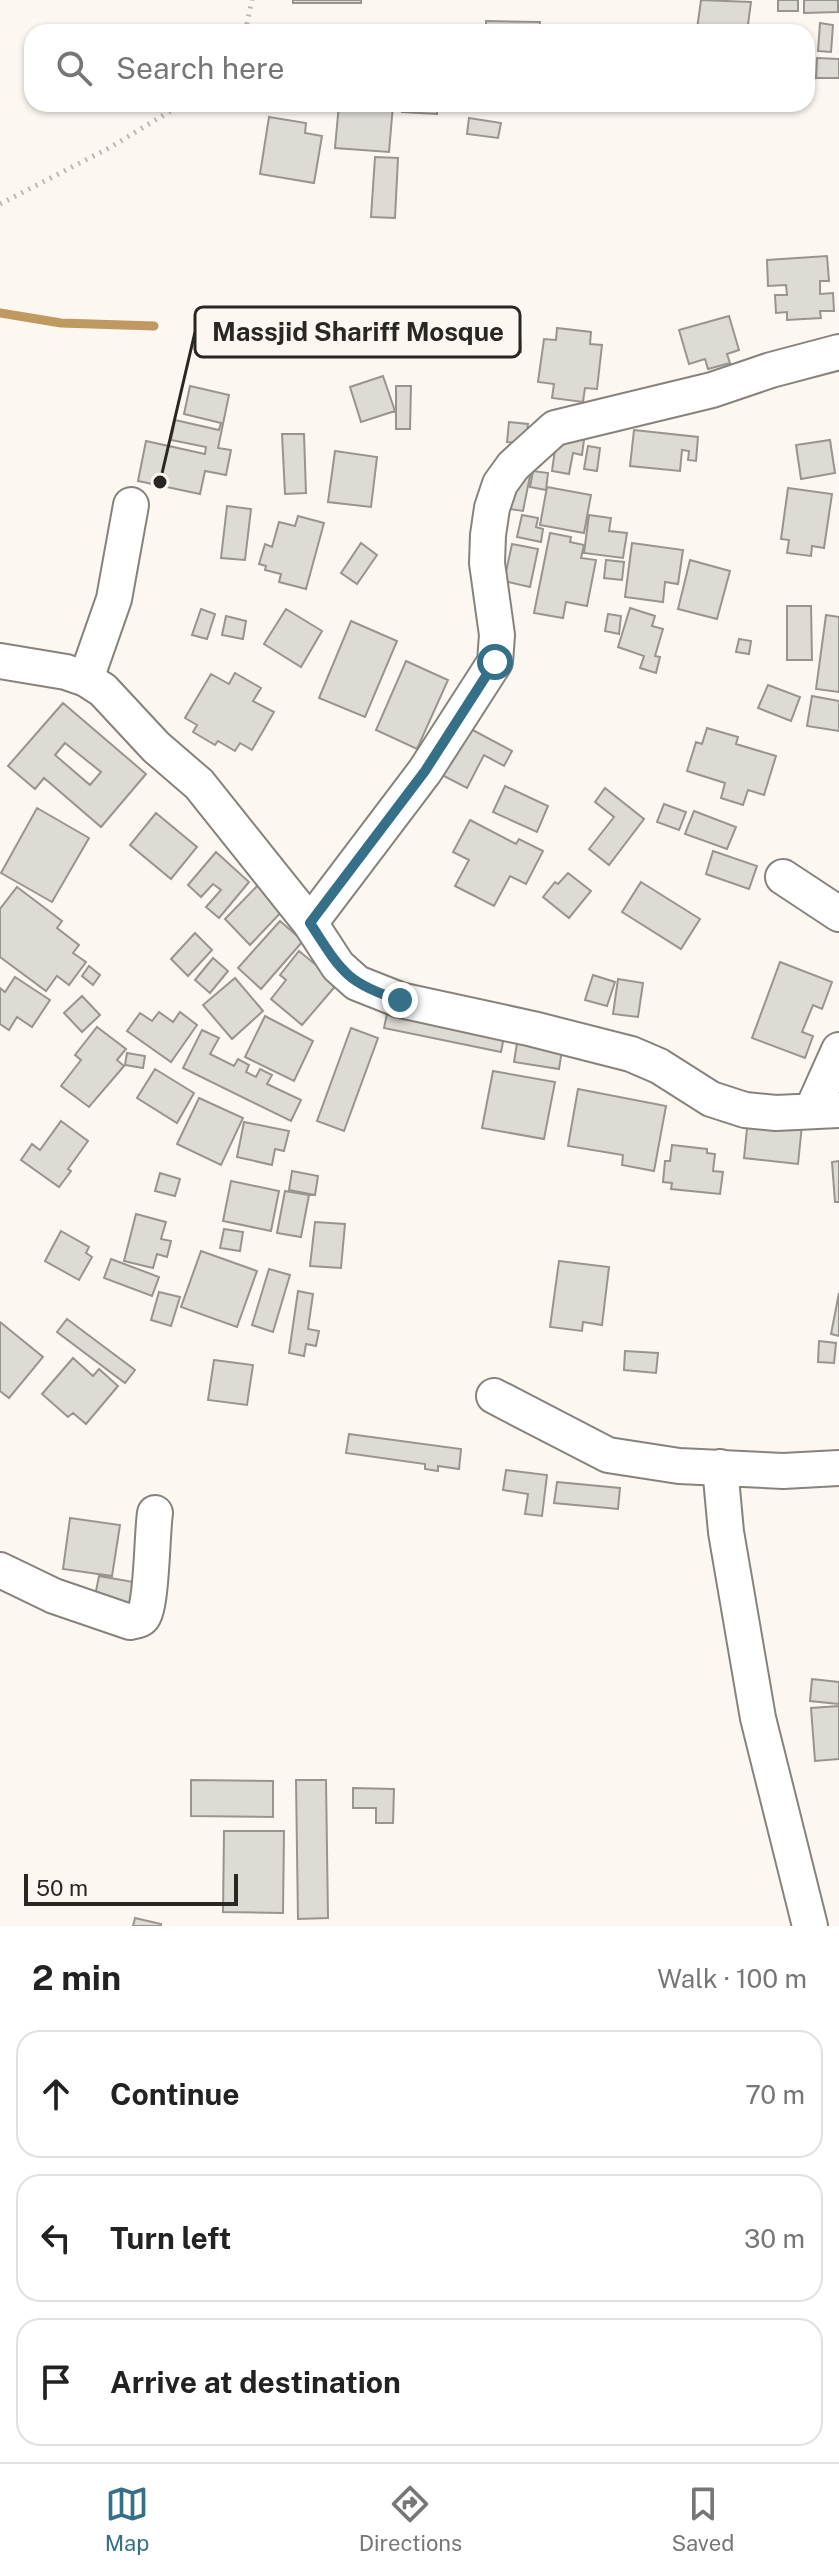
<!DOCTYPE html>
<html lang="en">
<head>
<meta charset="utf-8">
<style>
  :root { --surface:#fff; --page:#f6f6f6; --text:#222; --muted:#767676; --line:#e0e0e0; --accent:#357088 }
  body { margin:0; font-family:"Public Sans",sans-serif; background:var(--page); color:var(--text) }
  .scale { position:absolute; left:24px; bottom:20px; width:214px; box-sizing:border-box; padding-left:8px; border:4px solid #282724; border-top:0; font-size:22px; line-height:28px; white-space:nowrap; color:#282724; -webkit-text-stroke:6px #fcf7f1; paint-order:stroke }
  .stop { position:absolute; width:24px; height:24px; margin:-18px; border:6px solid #357088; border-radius:50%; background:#fff }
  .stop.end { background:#357088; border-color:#fff; box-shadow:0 2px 8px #0008 }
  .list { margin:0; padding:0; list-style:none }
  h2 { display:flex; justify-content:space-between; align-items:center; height:104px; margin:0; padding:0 32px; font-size:34px }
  h2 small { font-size:26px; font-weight:400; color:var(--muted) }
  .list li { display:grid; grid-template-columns:52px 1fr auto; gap:24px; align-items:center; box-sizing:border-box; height:128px; margin:0 16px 16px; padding:0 16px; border:2px solid var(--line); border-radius:24px }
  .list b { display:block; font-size:30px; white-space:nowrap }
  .list em { font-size:26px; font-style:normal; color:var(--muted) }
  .icon { flex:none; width:44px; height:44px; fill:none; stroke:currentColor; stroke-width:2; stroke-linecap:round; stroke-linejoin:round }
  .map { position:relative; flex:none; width:839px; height:1926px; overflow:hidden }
  .search { position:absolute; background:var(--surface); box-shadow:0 2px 6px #0004; left:24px; right:24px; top:24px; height:88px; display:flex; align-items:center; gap:20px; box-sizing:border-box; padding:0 28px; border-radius:24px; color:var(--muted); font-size:30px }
  .sheet { height:536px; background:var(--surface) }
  nav { display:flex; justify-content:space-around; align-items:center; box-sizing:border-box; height:112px; border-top:2px solid var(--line); background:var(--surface); font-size:22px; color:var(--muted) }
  nav a { display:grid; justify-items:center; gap:4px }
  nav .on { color:var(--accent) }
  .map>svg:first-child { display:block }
</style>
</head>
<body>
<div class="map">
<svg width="839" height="1926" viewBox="0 0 839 1926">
  <rect width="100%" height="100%" fill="#fcf7f1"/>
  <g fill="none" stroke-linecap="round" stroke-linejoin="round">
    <path stroke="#bf995f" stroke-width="9" d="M 0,313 L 61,323 L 154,326"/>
  </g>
  <path fill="#dedad4" stroke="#98948e" stroke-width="2" fill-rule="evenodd" d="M 293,0 L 361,0 L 361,3 L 293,3 Z
    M 701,0 L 751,2 L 747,32 L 697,29 Z
    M 778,0 L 798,0 L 798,11 L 778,11 Z
    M 804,0 L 838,0 L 838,12 L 804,13 Z
    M 486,21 L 540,22 L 539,32 L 486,32 Z
    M 820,23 L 833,25 L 831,52 L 818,51 Z
    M 817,58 L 839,59 L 839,78 L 816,78 Z
    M 339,104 L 393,105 L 389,152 L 335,148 Z
    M 403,104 L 437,104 L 437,114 L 402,112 Z
    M 269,117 L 306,123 L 305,133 L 322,136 L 314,183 L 260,174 Z
    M 469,118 L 501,123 L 498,138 L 467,134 Z
    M 375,157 L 398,158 L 395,218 L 371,217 Z
    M 827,256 L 829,281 L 820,281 L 820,294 L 833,293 L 834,311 L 820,311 L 821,318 L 787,320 L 787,312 L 776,313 L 775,295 L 787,295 L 786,285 L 768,286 L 767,260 Z
    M 498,314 L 519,314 L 521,352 L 499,353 Z
    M 729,316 L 739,350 L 727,354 L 730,363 L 708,369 L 705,359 L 689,364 L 679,330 Z
    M 557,328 L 591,332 L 590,344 L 602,345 L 597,389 L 585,388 L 583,402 L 552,398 L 554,384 L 538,382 L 544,339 L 556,340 Z
    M 383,376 L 395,411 L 361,422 L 350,387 Z
    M 190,386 L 229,395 L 218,448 L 231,450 L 226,475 L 205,471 L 200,494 L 138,481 L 146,441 L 205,454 L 206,447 L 171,440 L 175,420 L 219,430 L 221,423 L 184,414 Z
    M 396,386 L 411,386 L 410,429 L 396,429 Z
    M 509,422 L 528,424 L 526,444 L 507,442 Z
    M 634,430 L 698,437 L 696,461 L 688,460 L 689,451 L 682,450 L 680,471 L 630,466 Z
    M 282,434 L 304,434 L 306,493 L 285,494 Z
    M 557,435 L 584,440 L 582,455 L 573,453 L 569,474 L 552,471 Z
    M 830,440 L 835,473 L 801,479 L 796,445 Z
    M 588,446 L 600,448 L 597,471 L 584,469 Z
    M 335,451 L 377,457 L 371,507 L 328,502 Z
    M 533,471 L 548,473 L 546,490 L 530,487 Z
    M 508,473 L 530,476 L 523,511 L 502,508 Z
    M 547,487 L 591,495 L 584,533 L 540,525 Z
    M 788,488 L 832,494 L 824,548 L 812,546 L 811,556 L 787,553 L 789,540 L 781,539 Z
    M 227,506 L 251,509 L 245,560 L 221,558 Z
    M 522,515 L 538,518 L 536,527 L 543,529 L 541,542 L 517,537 Z
    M 589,515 L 611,518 L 609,531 L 627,533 L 623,558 L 584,553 Z
    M 298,516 L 324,523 L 306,589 L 279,582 L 281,574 L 265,570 L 266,566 L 259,564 L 265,544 L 272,547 L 279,522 L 295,526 Z
    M 550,533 L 571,537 L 570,542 L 584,545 L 581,558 L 596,560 L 587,606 L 566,602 L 563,618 L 534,613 Z
    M 361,543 L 377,555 L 357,584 L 341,573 Z
    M 632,543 L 683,550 L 678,584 L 665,582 L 663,602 L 625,597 Z
    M 512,544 L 538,549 L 530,587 L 504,581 Z
    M 606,560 L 624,562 L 622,580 L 604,578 Z
    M 690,560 L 730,571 L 717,619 L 678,609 Z
    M 787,606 L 811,606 L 812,660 L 787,660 Z
    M 630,608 L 655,616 L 652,626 L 663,629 L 655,656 L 660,657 L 656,673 L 640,668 L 644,656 L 618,647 Z
    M 201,609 L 215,614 L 207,639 L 192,635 Z
    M 286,609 L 322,631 L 301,667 L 264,644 Z
    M 608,614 L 621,616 L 619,634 L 605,631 Z
    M 826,615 L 839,617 L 839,692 L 816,689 Z
    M 226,616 L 246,621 L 243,639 L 222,635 Z
    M 351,621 L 397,641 L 365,717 L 319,698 Z
    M 739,639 L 751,641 L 749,654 L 736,652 Z
    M 406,661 L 448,680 L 417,749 L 376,730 Z
    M 235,673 L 261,688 L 253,701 L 274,712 L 252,750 L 240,743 L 235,751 L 218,741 L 215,745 L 193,732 L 197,725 L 185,718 L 211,674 L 229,684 Z
    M 768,685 L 800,697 L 791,721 L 758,708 Z
    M 812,696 L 839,701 L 839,731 L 807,726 Z
    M 63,703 L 146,774 L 101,827 L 44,778 L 35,789 L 8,766 ZM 65,743 L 101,772 L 90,785 L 55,755 Z
    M 467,727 L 512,751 L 504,766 L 484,755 L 467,788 L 442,775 Z
    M 707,728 L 738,737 L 736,744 L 776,756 L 764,795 L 748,790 L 743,805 L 721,798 L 725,783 L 687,771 L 696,742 L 702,744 Z
    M 505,786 L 548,806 L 537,832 L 493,812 Z
    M 605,788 L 644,819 L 609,865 L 589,849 L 614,817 L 595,802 Z
    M 664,804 L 686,812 L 679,830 L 657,822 Z
    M 37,808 L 89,838 L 52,902 L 1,873 Z
    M 694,811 L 736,827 L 727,849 L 685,834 Z
    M 156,813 L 197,847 L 171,879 L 130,845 Z
    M 470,820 L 516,844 L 519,839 L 543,851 L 526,884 L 510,876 L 494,906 L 455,886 L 469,860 L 453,852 Z
    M 713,851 L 757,866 L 749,889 L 706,874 Z
    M 216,852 L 249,882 L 219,918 L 206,907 L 221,890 L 213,884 L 201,897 L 188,885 Z
    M 568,873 L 591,891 L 569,918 L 543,897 L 555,882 L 558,884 Z
    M 262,881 L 287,906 L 250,945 L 225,919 Z
    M 641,882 L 700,919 L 681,949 L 622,912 Z
    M 17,887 L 62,921 L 57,928 L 79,945 L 73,953 L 86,962 L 69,985 L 57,976 L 46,991 L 0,957 L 0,909 Z
    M 280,921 L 303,941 L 261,989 L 238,968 Z
    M 195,933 L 212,950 L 188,976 L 171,959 Z
    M 299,951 L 338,983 L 302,1025 L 271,999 L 286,980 L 280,975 Z
    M 213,958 L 228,971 L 210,993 L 195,980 Z
    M 780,962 L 832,982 L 822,1009 L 813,1005 L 802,1032 L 813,1036 L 805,1058 L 752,1038 Z
    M 89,966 L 100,975 L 93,985 L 82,976 Z
    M 593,975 L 615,982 L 607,1006 L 585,1000 Z
    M 15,977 L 50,1000 L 32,1027 L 17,1017 L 9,1030 L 0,1024 L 0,988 L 5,992 Z
    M 235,978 L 263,1011 L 232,1039 L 203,1005 Z
    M 618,979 L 643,983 L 638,1017 L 613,1014 Z
    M 82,996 L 100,1015 L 82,1032 L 64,1013 Z
    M 388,1009 L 505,1032 L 501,1052 L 384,1028 Z
    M 159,1012 L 173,1022 L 180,1012 L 197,1025 L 171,1062 L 127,1031 L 140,1013 L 152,1021 Z
    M 265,1016 L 313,1041 L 294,1081 L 245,1057 Z
    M 97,1027 L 126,1049 L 117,1060 L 124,1066 L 89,1107 L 61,1086 L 81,1060 L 75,1055 Z
    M 351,1028 L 378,1038 L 344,1131 L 317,1121 Z
    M 202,1030 L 219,1038 L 210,1054 L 234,1066 L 238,1059 L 249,1065 L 246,1072 L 256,1077 L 260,1069 L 272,1075 L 267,1084 L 301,1100 L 291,1121 L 183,1068 Z
    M 518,1037 L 563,1044 L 559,1069 L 514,1062 Z
    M 127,1053 L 145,1056 L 143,1068 L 125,1065 Z
    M 155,1069 L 194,1093 L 177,1123 L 137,1098 Z
    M 493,1071 L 555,1082 L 544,1139 L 482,1128 Z
    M 578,1089 L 666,1106 L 654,1171 L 622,1165 L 623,1155 L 568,1146 Z
    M 199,1098 L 243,1118 L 221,1165 L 177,1144 Z
    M 748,1119 L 802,1125 L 798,1164 L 744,1158 Z
    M 61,1121 L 88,1141 L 68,1169 L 71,1171 L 59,1187 L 21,1160 L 32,1144 L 40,1150 Z
    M 244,1122 L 289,1131 L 284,1151 L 275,1149 L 272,1165 L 237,1157 Z
    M 672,1145 L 707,1149 L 707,1153 L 715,1154 L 713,1171 L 723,1172 L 720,1194 L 671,1189 L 672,1183 L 663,1182 L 665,1161 L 670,1161 Z
    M 839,1161 L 839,1202 L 835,1202 L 832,1162 Z
    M 292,1171 L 318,1176 L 315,1195 L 289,1190 Z
    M 160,1173 L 180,1179 L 175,1196 L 155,1191 Z
    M 231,1181 L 279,1191 L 271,1231 L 223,1221 Z
    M 285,1191 L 309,1195 L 301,1237 L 277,1233 Z
    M 136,1214 L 166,1222 L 161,1239 L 171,1241 L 167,1257 L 157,1254 L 153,1268 L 124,1261 Z
    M 315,1222 L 345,1224 L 341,1268 L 310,1266 Z
    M 224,1229 L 243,1232 L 240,1251 L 220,1248 Z
    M 61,1231 L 89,1247 L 86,1253 L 92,1257 L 79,1280 L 45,1261 Z
    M 201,1251 L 257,1271 L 237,1327 L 181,1307 Z
    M 111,1259 L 159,1277 L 152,1296 L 104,1278 Z
    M 559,1261 L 609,1267 L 602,1325 L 583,1322 L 582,1331 L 550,1327 Z
    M 269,1269 L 290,1275 L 273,1332 L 252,1325 Z
    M 298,1291 L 313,1294 L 308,1329 L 319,1331 L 316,1346 L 306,1344 L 304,1356 L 289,1353 Z
    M 159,1292 L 180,1297 L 171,1326 L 151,1320 Z
    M 839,1293 L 839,1336 L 831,1334 Z
    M 67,1319 L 135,1370 L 125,1383 L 57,1332 Z
    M 0,1322 L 43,1357 L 9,1398 L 0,1391 Z
    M 819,1341 L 836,1343 L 834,1363 L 818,1362 Z
    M 625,1351 L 658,1353 L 656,1373 L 624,1370 Z
    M 73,1358 L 93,1376 L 99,1369 L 118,1386 L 86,1424 L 73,1413 L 68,1417 L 42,1394 Z
    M 214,1360 L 253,1365 L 247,1405 L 208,1400 Z
    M 349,1434 L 461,1449 L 459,1469 L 438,1466 L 438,1471 L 425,1469 L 425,1464 L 346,1453 Z
    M 506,1470 L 547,1475 L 542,1516 L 525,1514 L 528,1494 L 503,1490 Z
    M 557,1482 L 620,1488 L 618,1509 L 554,1503 Z
    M 70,1518 L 120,1525 L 112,1576 L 63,1569 Z
    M 99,1576 L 139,1583 L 134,1613 L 93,1606 Z
    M 812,1679 L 839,1682 L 839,1704 L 810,1701 Z
    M 839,1706 L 839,1759 L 815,1761 L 811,1708 Z
    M 191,1780 L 273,1781 L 273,1817 L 191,1816 Z
    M 296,1780 L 326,1780 L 328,1918 L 298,1919 Z
    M 353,1788 L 394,1789 L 393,1823 L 376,1823 L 376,1808 L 353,1808 Z
    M 224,1831 L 284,1831 L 283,1913 L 223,1912 Z
    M 135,1918 L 161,1924 L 161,1926 L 133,1926 Z"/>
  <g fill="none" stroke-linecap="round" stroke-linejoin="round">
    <defs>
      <path id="minor" d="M 0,661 L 66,672 L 86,679 L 103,690 L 156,747 L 199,784 L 310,923 L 338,966 L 357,983 L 400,1000 L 533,1029 L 631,1054 L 659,1066 L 711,1099 L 745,1110 L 776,1113 L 839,1110
        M 86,679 L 114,599 L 131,505
        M 783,877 L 839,914
        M 310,923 L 425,771 L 495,662 L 497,635 L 487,563 L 488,535 L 492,508 L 500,484 L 513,466 L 555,428 L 712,390 L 771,370 L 839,352
        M 812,1110 L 839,1050
        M 494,1396 L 608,1455 L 679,1466 L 783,1471 L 839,1468
        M 720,1467 L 726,1532 L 758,1718 L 810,1926
        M 0,1570 L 54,1596 L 130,1622 C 134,1621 139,1621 142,1618 C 152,1609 152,1531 155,1513"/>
    </defs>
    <use href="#minor" stroke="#86827c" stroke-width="38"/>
    <path stroke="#bcb8b3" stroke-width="5" stroke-dasharray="2 6" stroke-linecap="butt" d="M 245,32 L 252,0
      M 0,204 L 109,148 L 182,104"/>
    <use href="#minor" stroke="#fff" stroke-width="34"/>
  </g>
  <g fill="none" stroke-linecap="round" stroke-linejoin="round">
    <path stroke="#357088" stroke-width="10" d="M 400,1000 C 345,983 340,969 310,923 L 425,771 L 495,662"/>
  </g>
  <path fill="none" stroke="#282724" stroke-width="3" d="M160 482L195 332"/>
  <circle fill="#282724" stroke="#fcf7f1" stroke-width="3" cx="160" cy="482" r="8"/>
  <rect fill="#fcf7f1" stroke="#282724" stroke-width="3" x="195" y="307" width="325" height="50" rx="8"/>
  <g font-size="26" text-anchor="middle" font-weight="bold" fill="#282724">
    <text x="358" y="341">Massjid Shariff Mosque</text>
  </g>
</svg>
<div class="scale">50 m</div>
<div class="stop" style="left:495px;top:662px"></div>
<div class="stop end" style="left:400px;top:1000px"></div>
<div class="search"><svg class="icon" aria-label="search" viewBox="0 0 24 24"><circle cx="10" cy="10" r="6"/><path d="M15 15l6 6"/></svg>Search here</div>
</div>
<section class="sheet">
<h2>2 min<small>Walk · 100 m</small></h2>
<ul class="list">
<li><svg class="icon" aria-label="ahead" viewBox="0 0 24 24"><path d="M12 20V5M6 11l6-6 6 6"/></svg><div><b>Continue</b></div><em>70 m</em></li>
<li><svg class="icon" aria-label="left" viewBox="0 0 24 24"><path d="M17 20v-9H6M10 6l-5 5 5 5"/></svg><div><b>Turn left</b></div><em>30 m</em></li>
<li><svg class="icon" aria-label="arrive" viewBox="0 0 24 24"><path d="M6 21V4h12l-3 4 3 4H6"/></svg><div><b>Arrive at destination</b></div></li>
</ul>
</section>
<nav>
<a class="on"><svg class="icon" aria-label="map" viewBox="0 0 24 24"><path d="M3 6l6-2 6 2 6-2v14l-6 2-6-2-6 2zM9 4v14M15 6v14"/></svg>Map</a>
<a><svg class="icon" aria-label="directions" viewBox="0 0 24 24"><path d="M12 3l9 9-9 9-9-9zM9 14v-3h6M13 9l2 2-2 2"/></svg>Directions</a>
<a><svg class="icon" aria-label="saved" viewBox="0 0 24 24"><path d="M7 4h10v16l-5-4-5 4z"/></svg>Saved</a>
</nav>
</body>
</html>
